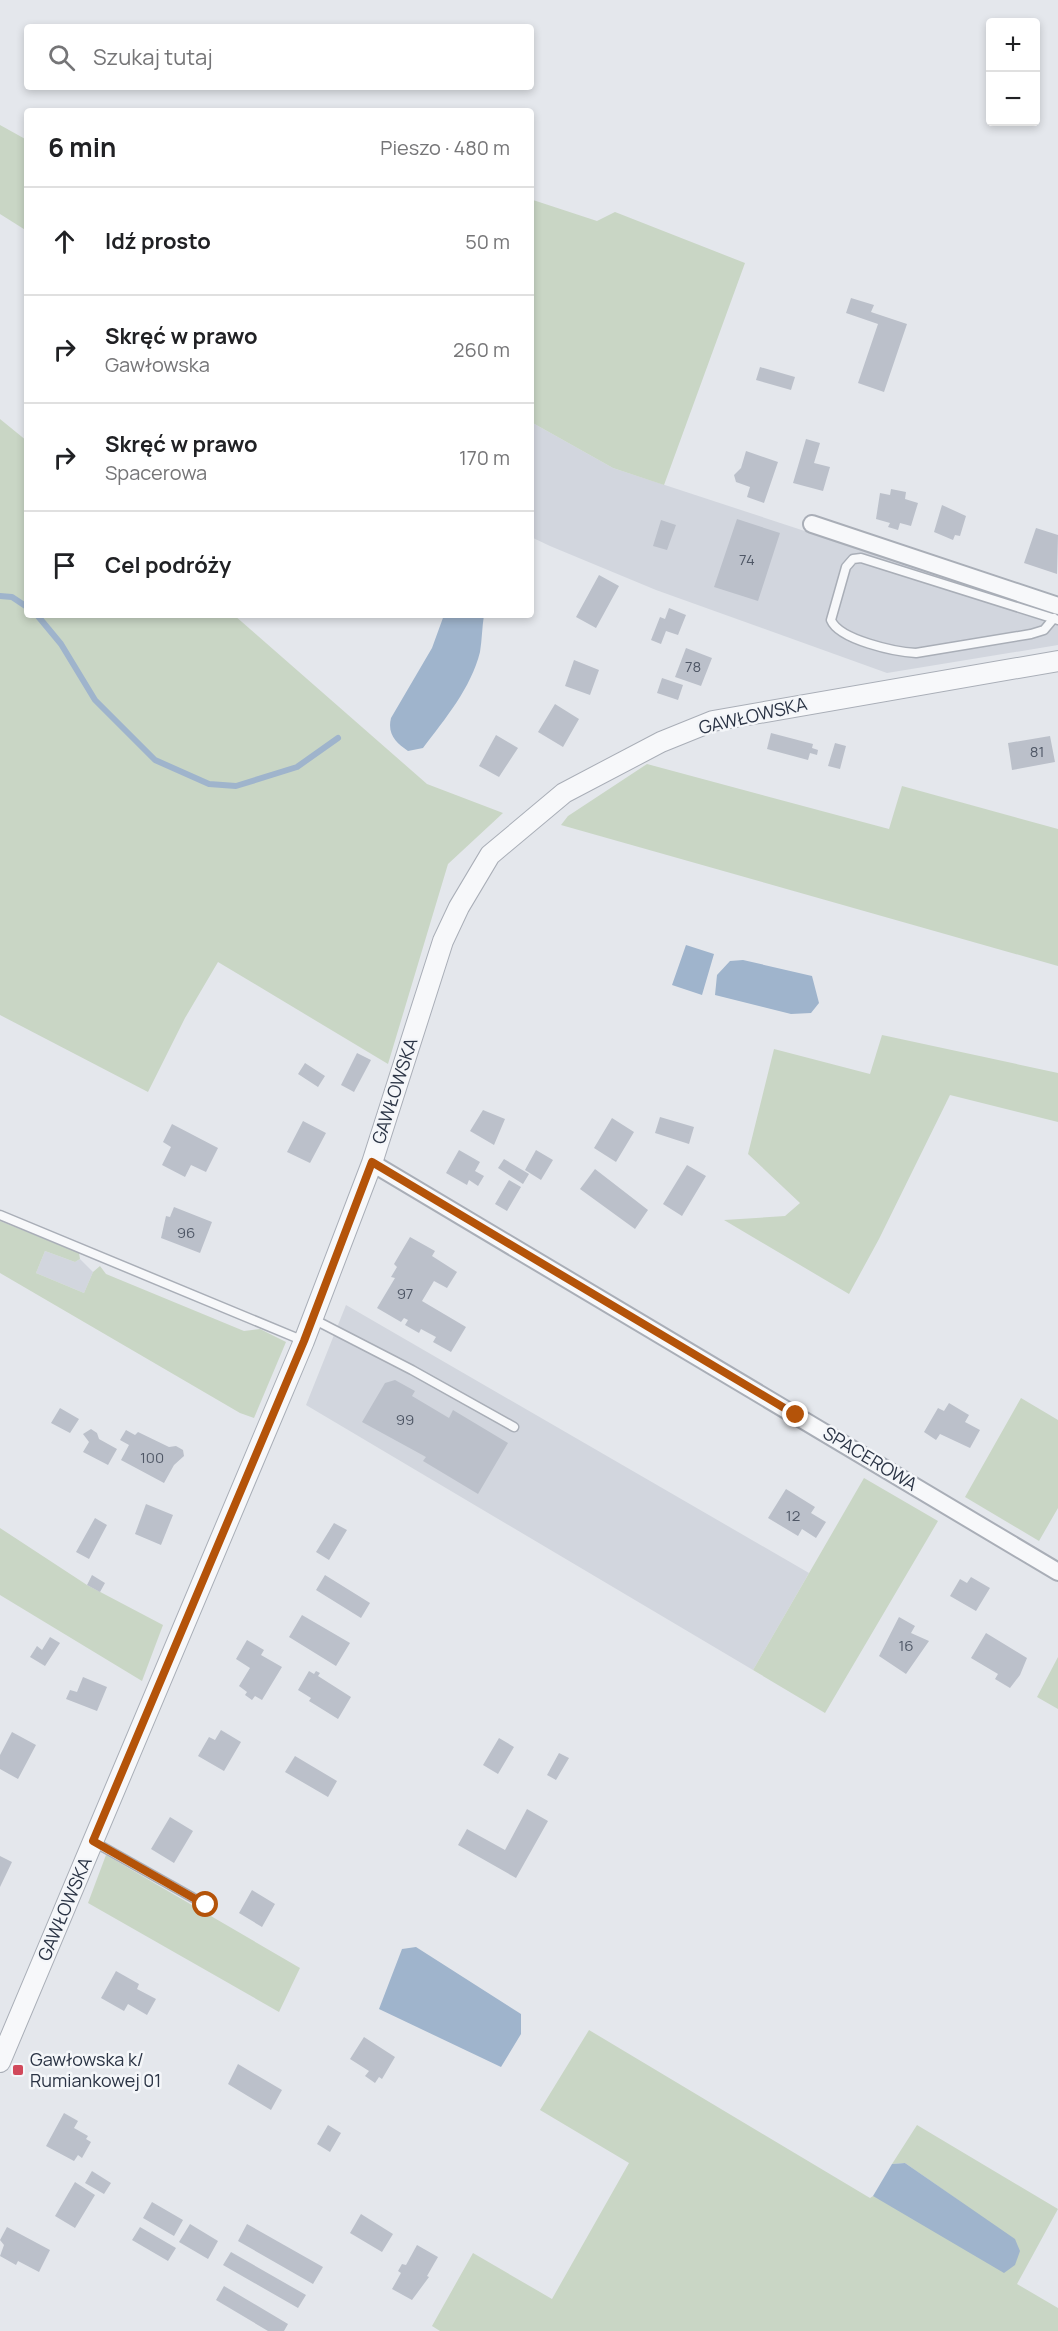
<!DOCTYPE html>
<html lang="pl">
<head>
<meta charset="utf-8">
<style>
  :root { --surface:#fff; --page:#f6f6f6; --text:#202124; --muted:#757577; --line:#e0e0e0 }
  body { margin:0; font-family:Manrope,sans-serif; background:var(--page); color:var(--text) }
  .controls { position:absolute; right:18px; top:18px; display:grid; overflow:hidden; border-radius:6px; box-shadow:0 3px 9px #0003 }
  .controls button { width:54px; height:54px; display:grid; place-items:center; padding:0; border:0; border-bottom:2px solid var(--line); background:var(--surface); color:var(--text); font:30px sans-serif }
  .stop { position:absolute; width:18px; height:18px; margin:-14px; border:4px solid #b45309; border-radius:50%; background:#fff }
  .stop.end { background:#b45309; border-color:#fff; box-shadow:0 2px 6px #0008 }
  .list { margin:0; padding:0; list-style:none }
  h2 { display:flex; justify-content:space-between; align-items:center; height:78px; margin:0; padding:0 24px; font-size:26px }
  h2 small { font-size:20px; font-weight:400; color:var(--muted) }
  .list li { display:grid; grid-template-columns:39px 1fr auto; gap:18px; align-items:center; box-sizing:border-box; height:108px; padding:0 24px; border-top:2px solid var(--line) }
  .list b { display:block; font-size:22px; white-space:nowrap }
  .list p { margin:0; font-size:20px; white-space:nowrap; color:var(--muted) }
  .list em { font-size:20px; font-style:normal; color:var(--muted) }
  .icon { flex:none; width:33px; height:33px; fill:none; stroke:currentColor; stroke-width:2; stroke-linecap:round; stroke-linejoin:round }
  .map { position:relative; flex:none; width:1058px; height:2331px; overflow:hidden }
  .search { position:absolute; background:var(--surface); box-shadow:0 3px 9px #0003; left:24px; top:24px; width:510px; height:66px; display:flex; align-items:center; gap:15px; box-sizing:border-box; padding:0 21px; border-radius:6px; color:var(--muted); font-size:22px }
  .panel { position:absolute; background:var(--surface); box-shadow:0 3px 9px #0003; left:24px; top:108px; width:510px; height:510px; border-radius:6px }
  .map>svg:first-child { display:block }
</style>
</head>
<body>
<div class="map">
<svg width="1058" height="2331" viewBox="0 0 1058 2331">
  <rect width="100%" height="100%" fill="#e4e7ec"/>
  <path fill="#d2d6de" d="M 531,422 L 613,468 L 1058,614 L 1058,645 L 887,673 L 656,590 L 550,546 L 531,537 Z
    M 45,1251 L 75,1262 L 80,1259 L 93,1272 L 84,1293 L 36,1273 Z
    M 346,1305 L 809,1573 L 753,1670 L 306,1405 Z"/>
  <path fill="#c9d6c5" d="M 0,125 L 27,140 L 27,231 L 0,214 Z
    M 533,200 L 597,221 L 615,212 L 745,263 L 664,485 L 613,468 L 531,422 Z
    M 0,419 L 27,441 L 27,615 L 234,615 L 427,784 L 503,813 L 448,864 L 388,1064 L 218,962 L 185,1018 L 148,1092 L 0,1015 Z
    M 647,764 L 889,829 L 902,786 L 1058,829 L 1058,966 L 561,825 L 568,816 Z
    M 882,1035 L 1058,1073 L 1058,1122 L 950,1095 L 879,1239 L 849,1294 L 724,1220 L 785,1216 L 800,1203 L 748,1154 L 774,1049 L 870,1074 Z
    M 0,1221 L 79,1253 L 80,1259 L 75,1262 L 45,1251 L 36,1273 L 84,1293 L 93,1272 L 100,1266 L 106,1274 L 244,1331 L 260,1329 L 286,1342 L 254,1418 L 240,1413 L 0,1273 Z
    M 1021,1398 L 1058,1420 L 1058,1508 L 1039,1541 L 965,1497 Z
    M 864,1478 L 938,1521 L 825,1713 L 753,1670 Z
    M 0,1528 L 87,1585 L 163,1625 L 142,1681 L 0,1595 Z
    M 1058,1657 L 1058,1709 L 1037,1697 Z
    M 106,1855 L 300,1968 L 279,2012 L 88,1903 Z
    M 589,2030 L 870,2198 L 873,2196 L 958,2200 L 905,2163 L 892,2164 L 917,2125 L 1058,2209 L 1017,2284 L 1058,2308 L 1058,2331 L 440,2331 L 432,2326 L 473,2253 L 552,2299 L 629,2163 L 540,2110 Z"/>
  <path fill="#9fb4cc" d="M 444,615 L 484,615 C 482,627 482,640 480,652 C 471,688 445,719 423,748 L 408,751 C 396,743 387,734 391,718 L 432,648 Z
    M 686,945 L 714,954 L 702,995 L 672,985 Z
    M 743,960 L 812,976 L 819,1003 L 811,1013 L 791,1014 L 715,995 L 717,975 L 730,961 Z
    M 416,1947 L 521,2014 L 521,2034 L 501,2067 L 379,2009 L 402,1949 Z
    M 905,2163 L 1015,2239 L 1020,2251 L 1015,2265 L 1004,2273 L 873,2196 L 892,2164 Z"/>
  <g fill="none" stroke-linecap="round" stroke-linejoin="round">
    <path stroke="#9fb4cc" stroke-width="6" d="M 0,596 L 12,597 L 27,607
      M 37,615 L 61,644 L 95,700 L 155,760 L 209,784 L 236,786 L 297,767 L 338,738"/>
  </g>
  <path fill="#bbc0ca" d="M 851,298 L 874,305 L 871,312 L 907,324 L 884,392 L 858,383 L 878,324 L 846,313 Z
    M 760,367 L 795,377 L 791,390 L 756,380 Z
    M 806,439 L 820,443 L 814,463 L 830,467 L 823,491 L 793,483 Z
    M 746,451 L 778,462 L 764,503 L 747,497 L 750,487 L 736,482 L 734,475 L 741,468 Z
    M 891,489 L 906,492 L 905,499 L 918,503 L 911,526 L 900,523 L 898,530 L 888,527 L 890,523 L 876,519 L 880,493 L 890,495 Z
    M 942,505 L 966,516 L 960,536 L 955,535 L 953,540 L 934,532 Z
    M 737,519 L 780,533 L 758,601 L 714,587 Z
    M 661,520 L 676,525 L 667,550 L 653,546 Z
    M 1036,528 L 1058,535 L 1057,574 L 1024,563 Z
    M 599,575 L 619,586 L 596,628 L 576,617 Z
    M 669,608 L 686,615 L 678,635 L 666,631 L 661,644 L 651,640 L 660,617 L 665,619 Z
    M 686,648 L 712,658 L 701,686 L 675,677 Z
    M 574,660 L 599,670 L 590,695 L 565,686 Z
    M 662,678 L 683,685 L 678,700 L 657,693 Z
    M 555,704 L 579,719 L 563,747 L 538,732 Z
    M 771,733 L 813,744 L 812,748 L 818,750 L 817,755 L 810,753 L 808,760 L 767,749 Z
    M 496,735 L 518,748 L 499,777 L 479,766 Z
    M 1050,736 L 1055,762 L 1012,770 L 1008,743 Z
    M 835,743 L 846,746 L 840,769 L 828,766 Z
    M 357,1053 L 371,1060 L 354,1092 L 341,1085 Z
    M 305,1063 L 325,1076 L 318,1087 L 298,1074 Z
    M 483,1110 L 505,1119 L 494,1145 L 470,1131 Z
    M 660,1117 L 694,1127 L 689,1144 L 655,1133 Z
    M 612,1118 L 634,1132 L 616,1162 L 594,1148 Z
    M 303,1121 L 326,1133 L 310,1163 L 287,1152 Z
    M 172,1124 L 218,1148 L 206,1172 L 191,1165 L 185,1177 L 162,1165 L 171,1147 L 163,1142 Z
    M 459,1150 L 480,1162 L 475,1171 L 484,1176 L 478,1186 L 469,1180 L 467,1185 L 446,1173 Z
    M 536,1150 L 553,1160 L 541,1180 L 525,1170 Z
    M 504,1159 L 529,1174 L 523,1184 L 498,1168 Z
    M 687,1165 L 706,1176 L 682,1216 L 663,1204 Z
    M 595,1169 L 648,1210 L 635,1229 L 580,1189 Z
    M 509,1180 L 521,1187 L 507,1211 L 495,1204 Z
    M 174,1207 L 212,1222 L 200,1253 L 161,1238 L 166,1216 L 170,1217 Z
    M 410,1237 L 435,1251 L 432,1256 L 457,1272 L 447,1288 L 434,1281 L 422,1301 L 466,1327 L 451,1352 L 433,1342 L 436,1337 L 421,1329 L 419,1333 L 405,1325 L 408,1320 L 404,1318 L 401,1322 L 377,1308 L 395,1278 L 391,1277 L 397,1267 L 394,1264 Z
    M 395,1380 L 415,1391 L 412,1396 L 449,1418 L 453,1410 L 508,1443 L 478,1494 L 423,1461 L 426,1457 L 362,1422 L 385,1383 Z
    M 949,1403 L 969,1415 L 965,1422 L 980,1430 L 970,1448 L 940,1434 L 936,1440 L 924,1432 L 938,1408 L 944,1411 Z
    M 60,1408 L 79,1419 L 70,1433 L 51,1423 Z
    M 91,1429 L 97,1433 L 99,1439 L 117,1449 L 108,1465 L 83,1452 L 89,1442 L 83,1434 Z
    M 126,1430 L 135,1435 L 138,1432 L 169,1447 L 176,1446 L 183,1450 L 184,1456 L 174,1465 L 164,1483 L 121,1460 L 129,1445 L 120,1440 Z
    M 786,1489 L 815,1507 L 811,1513 L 826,1522 L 816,1538 L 802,1529 L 798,1536 L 768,1518 Z
    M 146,1504 L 173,1515 L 161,1545 L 135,1534 Z
    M 95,1518 L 107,1525 L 89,1559 L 76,1552 Z
    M 334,1523 L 347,1530 L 329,1560 L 316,1552 Z
    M 92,1575 L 105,1583 L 100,1592 L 87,1585 Z
    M 325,1575 L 370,1603 L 361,1618 L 316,1590 Z
    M 971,1577 L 990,1588 L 976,1611 L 950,1596 L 960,1579 L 967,1583 Z
    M 302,1615 L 350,1643 L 336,1666 L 289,1637 Z
    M 899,1617 L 915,1626 L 911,1633 L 929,1641 L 906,1674 L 879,1656 Z
    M 986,1633 L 1027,1658 L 1020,1675 L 1010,1688 L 995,1679 L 998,1674 L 971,1658 Z
    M 50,1637 L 60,1643 L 45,1666 L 30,1657 L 37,1646 L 42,1650 Z
    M 247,1640 L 264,1650 L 261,1655 L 282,1667 L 262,1700 L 255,1696 L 252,1700 L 245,1695 L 247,1692 L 239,1686 L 250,1668 L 236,1659 Z
    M 309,1671 L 314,1674 L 316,1671 L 320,1673 L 318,1676 L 351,1697 L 338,1719 L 309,1701 L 311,1698 L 298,1690 Z
    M 83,1677 L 107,1687 L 97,1711 L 66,1699 L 70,1690 L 77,1692 Z
    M 221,1730 L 241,1742 L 224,1771 L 198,1756 L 209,1737 L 215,1740 Z
    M 12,1732 L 36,1745 L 18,1779 L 0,1769 L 0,1755 Z
    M 499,1738 L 514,1747 L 498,1774 L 483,1765 Z
    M 559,1753 L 569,1758 L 556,1780 L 547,1775 Z
    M 295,1756 L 337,1781 L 328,1797 L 285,1772 Z
    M 527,1809 L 548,1821 L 516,1878 L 458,1845 L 467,1829 L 505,1850 Z
    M 170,1817 L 193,1831 L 174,1863 L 151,1849 Z
    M 0,1856 L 12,1862 L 0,1887 Z
    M 252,1890 L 275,1904 L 262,1927 L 239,1913 Z
    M 116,1971 L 139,1984 L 137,1989 L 156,1999 L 147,2015 L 128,2004 L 124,2011 L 101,1998 Z
    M 364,2037 L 395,2057 L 382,2079 L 379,2077 L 375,2083 L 365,2076 L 369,2071 L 350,2059 Z
    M 238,2064 L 282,2090 L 271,2110 L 228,2084 Z
    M 64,2113 L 78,2121 L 74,2128 L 88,2136 L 86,2139 L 91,2142 L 82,2158 L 78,2155 L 74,2161 L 46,2146 Z
    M 328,2125 L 341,2133 L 330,2152 L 317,2144 Z
    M 92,2171 L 111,2183 L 104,2194 L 85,2183 Z
    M 75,2182 L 95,2195 L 75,2228 L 55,2216 Z
    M 152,2202 L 183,2220 L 174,2236 L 143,2218 Z
    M 361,2214 L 393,2234 L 382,2252 L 350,2233 Z
    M 190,2224 L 218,2241 L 208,2259 L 179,2242 Z
    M 247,2224 L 323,2267 L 313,2284 L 238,2241 Z
    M 7,2227 L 50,2250 L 39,2272 L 18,2261 L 16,2265 L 0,2256 L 4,2245 L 0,2240 Z
    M 140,2227 L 176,2248 L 168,2261 L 132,2240 Z
    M 417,2245 L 438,2257 L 427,2276 L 429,2277 L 412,2300 L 392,2289 L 401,2273 L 398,2271 L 402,2264 L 406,2265 Z
    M 231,2252 L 306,2295 L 298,2308 L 223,2265 Z
    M 224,2286 L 288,2324 L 284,2331 L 268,2331 L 216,2300 Z"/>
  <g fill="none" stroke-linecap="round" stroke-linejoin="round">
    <defs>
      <path id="service" d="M 1054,618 L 1044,630 L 1031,634 L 916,653 C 896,652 839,640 831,620 L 846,567 L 853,559 L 861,558 L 1058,620
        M 0,1215 L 304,1341
        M 313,1319 L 412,1370 L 514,1427
        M 94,1842 L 206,1905"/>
      <path id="minor" d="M 812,524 L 1058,606
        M 372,1163 L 1058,1572"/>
      <path id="tertiary" d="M 0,2062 L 304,1341 L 372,1163 L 443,941 L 459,907 L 490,855 L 564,793 L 661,742 L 713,721 L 1058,661"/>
    </defs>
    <use href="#service" stroke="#a9aeb7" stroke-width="11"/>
    <use href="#minor" stroke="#a9aeb7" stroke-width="20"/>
    <use href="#tertiary" stroke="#a9aeb7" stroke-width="22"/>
    <use href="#service" stroke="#f7f8fa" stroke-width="8"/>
    <use href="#minor" stroke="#f7f8fa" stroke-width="16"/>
    <use href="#tertiary" stroke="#f7f8fa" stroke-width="20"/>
  </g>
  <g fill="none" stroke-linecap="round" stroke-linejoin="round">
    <path stroke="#b45309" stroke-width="8" d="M 206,1905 L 93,1841 L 304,1341 L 372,1162 L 796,1415"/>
  </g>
  <rect fill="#d1495b" stroke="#f4f6f9" stroke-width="2" x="12" y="2064" width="12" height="12" rx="3"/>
  <g text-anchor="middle" stroke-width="5" stroke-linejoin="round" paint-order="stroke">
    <g font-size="15" fill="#4f5766">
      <text x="747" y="565">74</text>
      <text x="693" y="672">78</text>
      <text x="1037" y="757">81</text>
      <text x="186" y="1238">96</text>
      <text x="405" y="1299">97</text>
      <text x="405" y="1425">99</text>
      <text x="152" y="1463">100</text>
      <text x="793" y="1521">12</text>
      <text x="906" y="1651">16</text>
    </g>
    <g font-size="18" fill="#2b3445" stroke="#f4f6f9">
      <text transform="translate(753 716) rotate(-13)" y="6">GAWŁOWSKA</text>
      <text transform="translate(395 1091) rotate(-72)" y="6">GAWŁOWSKA</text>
      <text transform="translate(870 1459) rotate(31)" y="6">SPACEROWA</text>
      <text transform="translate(65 1909) rotate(-67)" y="6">GAWŁOWSKA</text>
    </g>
    <g font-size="18" fill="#2b3445" stroke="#f4f6f9" text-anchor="start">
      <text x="30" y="2066">Gawłowska k/<tspan x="30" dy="21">Rumiankowej 01</tspan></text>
    </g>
  </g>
</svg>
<div class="controls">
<button>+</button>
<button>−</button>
</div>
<div class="stop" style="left:206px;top:1905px"></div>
<div class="stop end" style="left:796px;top:1415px"></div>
<div class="search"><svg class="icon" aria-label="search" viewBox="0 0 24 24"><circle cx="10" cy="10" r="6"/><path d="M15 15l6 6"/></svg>Szukaj tutaj</div>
<section class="panel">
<h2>6 min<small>Pieszo · 480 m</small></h2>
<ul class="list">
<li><svg class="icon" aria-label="ahead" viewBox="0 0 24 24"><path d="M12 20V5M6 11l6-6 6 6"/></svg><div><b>Idź prosto</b></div><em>50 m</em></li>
<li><svg class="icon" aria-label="right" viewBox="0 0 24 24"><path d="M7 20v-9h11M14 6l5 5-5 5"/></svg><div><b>Skręć w prawo</b><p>Gawłowska</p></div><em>260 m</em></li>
<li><svg class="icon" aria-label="right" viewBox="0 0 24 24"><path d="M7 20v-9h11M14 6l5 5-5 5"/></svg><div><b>Skręć w prawo</b><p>Spacerowa</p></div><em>170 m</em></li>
<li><svg class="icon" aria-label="arrive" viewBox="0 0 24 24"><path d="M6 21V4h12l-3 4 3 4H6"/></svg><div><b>Cel podróży</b></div></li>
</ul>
</section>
</div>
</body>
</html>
